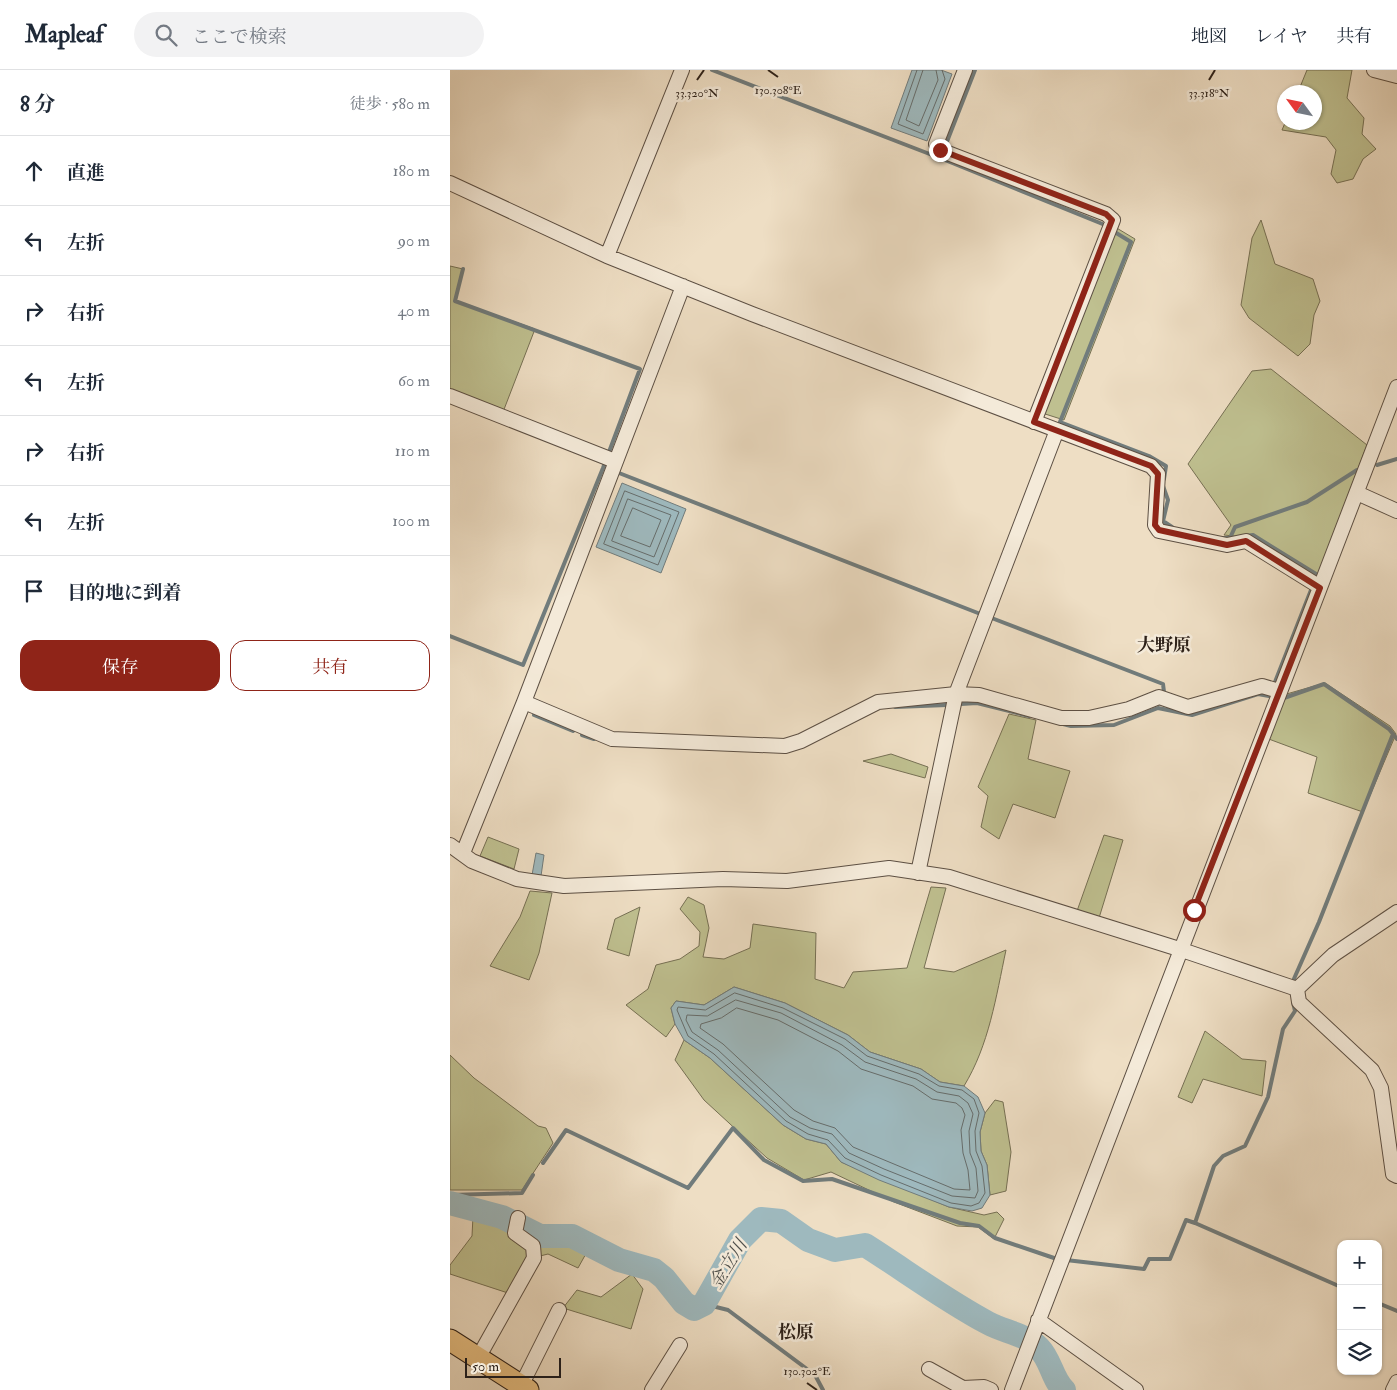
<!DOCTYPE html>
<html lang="ja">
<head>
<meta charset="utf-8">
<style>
  :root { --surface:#fff; --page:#f2f2f3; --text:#1f2937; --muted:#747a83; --line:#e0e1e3; --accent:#8f2418 }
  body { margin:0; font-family:"IM FELL Double Pica","Noto Serif JP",serif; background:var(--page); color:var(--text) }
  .controls { position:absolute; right:15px; bottom:15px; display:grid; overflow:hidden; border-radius:10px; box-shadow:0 1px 4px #0004 }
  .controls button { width:45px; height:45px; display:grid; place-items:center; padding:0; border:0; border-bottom:1px solid var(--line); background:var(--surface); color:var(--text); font:25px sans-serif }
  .compass { position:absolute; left:827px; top:15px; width:45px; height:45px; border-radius:50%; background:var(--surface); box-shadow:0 1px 4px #0004; rotate:303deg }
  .scale { position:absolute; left:15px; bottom:12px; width:96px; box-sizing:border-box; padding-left:5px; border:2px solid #2d2119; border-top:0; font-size:14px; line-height:18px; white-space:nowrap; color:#2d2119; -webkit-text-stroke:4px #f4ead9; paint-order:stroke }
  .stop { position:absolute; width:15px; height:15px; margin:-11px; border:4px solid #8f2418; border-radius:50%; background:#fff }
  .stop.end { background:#8f2418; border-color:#fff; box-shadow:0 1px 5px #0008 }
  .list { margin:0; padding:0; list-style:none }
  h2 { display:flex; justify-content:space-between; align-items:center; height:65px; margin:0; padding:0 20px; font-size:21px }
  h2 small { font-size:16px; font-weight:400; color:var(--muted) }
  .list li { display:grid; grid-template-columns:32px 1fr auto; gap:15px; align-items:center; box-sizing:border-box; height:70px; padding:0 20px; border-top:1px solid var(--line) }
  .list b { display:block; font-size:19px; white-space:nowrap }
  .list em { font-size:16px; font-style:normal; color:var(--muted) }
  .actions { display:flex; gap:10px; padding:15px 20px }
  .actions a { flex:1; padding:11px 0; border:1px solid var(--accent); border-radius:15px; text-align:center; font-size:18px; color:var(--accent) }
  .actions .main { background:var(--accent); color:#fff }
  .icon { flex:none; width:28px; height:28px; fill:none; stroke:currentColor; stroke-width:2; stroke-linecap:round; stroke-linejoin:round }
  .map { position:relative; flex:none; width:947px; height:1320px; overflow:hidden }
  header { display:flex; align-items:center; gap:30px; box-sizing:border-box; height:70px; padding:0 25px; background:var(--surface); border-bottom:1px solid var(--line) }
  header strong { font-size:24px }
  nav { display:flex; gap:28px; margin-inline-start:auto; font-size:18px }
  .search { width:350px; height:45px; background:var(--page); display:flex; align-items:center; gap:12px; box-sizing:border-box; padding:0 18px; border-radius:28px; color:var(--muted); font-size:19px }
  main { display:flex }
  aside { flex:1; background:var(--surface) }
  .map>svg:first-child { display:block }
</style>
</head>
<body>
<header>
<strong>Mapleaf</strong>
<div class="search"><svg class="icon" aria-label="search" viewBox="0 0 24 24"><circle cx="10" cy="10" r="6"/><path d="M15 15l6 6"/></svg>ここで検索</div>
<nav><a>地図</a><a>レイヤ</a><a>共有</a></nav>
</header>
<main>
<aside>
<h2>8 分<small>徒歩 · 580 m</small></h2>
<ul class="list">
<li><svg class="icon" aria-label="ahead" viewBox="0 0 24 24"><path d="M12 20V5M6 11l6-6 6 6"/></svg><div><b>直進</b></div><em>180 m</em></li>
<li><svg class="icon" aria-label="left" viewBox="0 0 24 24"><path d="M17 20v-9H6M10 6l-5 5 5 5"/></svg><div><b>左折</b></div><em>90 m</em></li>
<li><svg class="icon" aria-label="right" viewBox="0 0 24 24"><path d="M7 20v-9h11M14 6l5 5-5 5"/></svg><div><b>右折</b></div><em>40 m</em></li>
<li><svg class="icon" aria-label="left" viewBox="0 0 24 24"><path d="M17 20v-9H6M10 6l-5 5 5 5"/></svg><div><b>左折</b></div><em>60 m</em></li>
<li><svg class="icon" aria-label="right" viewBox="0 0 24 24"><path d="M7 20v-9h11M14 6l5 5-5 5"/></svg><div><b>右折</b></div><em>110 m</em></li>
<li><svg class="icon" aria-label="left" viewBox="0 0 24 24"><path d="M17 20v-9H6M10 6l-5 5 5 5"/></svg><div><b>左折</b></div><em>100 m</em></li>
<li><svg class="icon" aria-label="arrive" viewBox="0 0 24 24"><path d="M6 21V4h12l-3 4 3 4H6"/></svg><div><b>目的地に到着</b></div></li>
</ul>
<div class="actions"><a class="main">保存</a><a>共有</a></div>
</aside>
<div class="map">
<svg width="947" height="1320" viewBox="0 0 947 1320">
  <rect width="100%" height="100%" fill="#eedec4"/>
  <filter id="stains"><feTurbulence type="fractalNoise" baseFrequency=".004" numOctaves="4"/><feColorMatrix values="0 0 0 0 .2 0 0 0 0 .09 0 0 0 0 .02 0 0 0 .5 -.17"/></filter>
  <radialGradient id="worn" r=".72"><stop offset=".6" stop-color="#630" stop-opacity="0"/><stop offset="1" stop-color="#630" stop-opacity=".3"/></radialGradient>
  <path fill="#bfc090" stroke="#767054" d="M 857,0 L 902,0 L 897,28 L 914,48 L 912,64 L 926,79 L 913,89 L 903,109 L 887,113 L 881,104 L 886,80 L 876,67 L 832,60 L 835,53 L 864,52 L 864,22 L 848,22 Z
    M 811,150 L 825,194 L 863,209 L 870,231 L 864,245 L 860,274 L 848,286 L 799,248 L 791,235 L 802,168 Z
    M 665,157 L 685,169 L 614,350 L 592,343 Z
    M 0,196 L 13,199 L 6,231 L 85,259 L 53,342 L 0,320 Z
    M 821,299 L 917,375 L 867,507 L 801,468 L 774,465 L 781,455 L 738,394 L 802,301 Z
    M 875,613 L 940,656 L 946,664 L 913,742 L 858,723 L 867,687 L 816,668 L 833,625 Z
    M 559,644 L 586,650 L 578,689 L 620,701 L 605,748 L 563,734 L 549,769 L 531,757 L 538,726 L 528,717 Z
    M 441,684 L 478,697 L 475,708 L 413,691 Z
    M 654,765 L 673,770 L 649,848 L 627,841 Z
    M 38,767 L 69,779 L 64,799 L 30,786 Z
    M 481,817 L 496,818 L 474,898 L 504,902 L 556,880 C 546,927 539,975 514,1016 L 490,1012 L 471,999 L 420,982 L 398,965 L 335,933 L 284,917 L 254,935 L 226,931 L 221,938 L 225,954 L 216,967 L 176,935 L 198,919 L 206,895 L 230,889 L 249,876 L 250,862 L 230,839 L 238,827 L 254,835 L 259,858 L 253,887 L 274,889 L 300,878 L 303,854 L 366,863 L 365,909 L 394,918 L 403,902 L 457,898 Z
    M 80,821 L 102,823 L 89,883 L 79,910 L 40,896 L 70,847 Z
    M 190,837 L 179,886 L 157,879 L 165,849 Z
    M 755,961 L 792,989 L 816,991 L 812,1026 L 753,1009 L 742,1033 L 728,1027 Z
    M 234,970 L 260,988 L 333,1055 L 356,1069 L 376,1074 L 391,1092 L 499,1137 L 534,1145 L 547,1142 L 554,1149 L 544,1169 L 528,1157 L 507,1156 L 444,1132 L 381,1102 L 354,1110 L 317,1088 L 254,1030 L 225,990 Z
    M 0,985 L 24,1008 L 88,1056 L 96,1058 L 103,1073 L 72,1120 L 0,1120 Z
    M 545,1030 L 553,1032 L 561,1082 L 556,1121 L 540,1125 L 537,1095 L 531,1081 L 530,1062 L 535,1043 Z
    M 23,1146 L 46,1152 L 87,1171 L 116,1172 L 138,1180 L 128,1198 L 98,1184 L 82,1188 L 61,1224 L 0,1204 L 0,1195 L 22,1166 Z
    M 182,1204 L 193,1219 L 181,1259 L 113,1238 L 127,1220 L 151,1227 Z"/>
  <path fill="#9eb9be" stroke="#717c7c" d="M 462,0 L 491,0 L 502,4 L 477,71 L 441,58 Z
    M 172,413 L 236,439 L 211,503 L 146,477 Z
    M 86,783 L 94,785 L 91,806 L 82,805 Z
    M 284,917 L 335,933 L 398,965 L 420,982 L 471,999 L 490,1012 L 514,1016 L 528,1027 L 535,1043 L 530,1062 L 531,1081 L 537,1095 L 540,1125 L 532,1138 L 522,1141 L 499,1137 L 429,1110 L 391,1092 L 376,1074 L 356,1069 L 333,1055 L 260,988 L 234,970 L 225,954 L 221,938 L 226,931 L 254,935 Z"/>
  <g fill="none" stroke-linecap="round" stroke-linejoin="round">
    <path stroke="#666d6c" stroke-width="1" d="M 467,0 L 448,54 L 473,64 L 495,9 L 492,0
      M 473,0 L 456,50 L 469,56 L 488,10 L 486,0
      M 175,421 L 229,442 L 208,495 L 154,474 Z
      M 178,429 L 221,445 L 204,487 L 162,471 Z
      M 183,438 L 211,450 L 200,477 L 171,466 Z
      M 285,923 L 333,938 L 395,969 L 417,986 L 469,1004 L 489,1016 L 512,1020 L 524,1029 L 529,1043 L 525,1061 L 526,1081 L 532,1096 L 535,1123 L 529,1133 L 521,1136 L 501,1133 L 431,1105 L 395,1088 L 378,1070 L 358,1064 L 336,1051 L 264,984 L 238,966 L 227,940 L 228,937 L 255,940 Z
      M 286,930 L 331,943 L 392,975 L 415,992 L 466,1009 L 487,1022 L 509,1026 L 518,1033 L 523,1044 L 519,1061 L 520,1083 L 526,1098 L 528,1121 L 525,1128 L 502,1126 L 434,1099 L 399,1083 L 382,1064 L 360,1058 L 340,1047 L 268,980 L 242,962 L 236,950 L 237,945 L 257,946 Z
      M 287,938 L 328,950 L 388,981 L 411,999 L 463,1016 L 482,1029 L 506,1033 L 512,1038 L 515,1045 L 511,1060 L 513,1083 L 518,1100 L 520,1120 L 504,1119 L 403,1077 L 385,1058 L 363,1051 L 344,1040 L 273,974 L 250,958 L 251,954 L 271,948 Z"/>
    <path stroke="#717c7c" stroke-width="4" d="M 262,0 L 490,88 L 655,155
      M 496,74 L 525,0
      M 663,161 L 681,172 L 610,352 L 699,386 L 716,396 L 714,409
      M 927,395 L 947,389
      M 169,403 L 533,545
      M 713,416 L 718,430 L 713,451 L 722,457
      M 795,466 L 803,465 L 866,504
      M 770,468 L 780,468 L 785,457 L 857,432 L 907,400
      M 539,547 L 713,614 L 714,622
      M 0,566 L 73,595 L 153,398 L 190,299 L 5,231 L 13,199
      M 825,612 L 861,520
      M 834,628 L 874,614 L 939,659 L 947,669
      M 511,634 L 527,633 L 579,646
      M 445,637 L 497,635
      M 84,645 L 123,661
      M 613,654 L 621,656 L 664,655 L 708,638 L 742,645 L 808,624 L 819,626
      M 132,665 L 144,669
      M 843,911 L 869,852 L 943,664
      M 93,1093 L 116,1060 L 238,1118 L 283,1058 L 314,1090 L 353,1111 L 382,1109 L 510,1153 L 529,1156 L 545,1168 L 604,1188
      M 0,1125 L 72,1123 L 83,1105
      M 745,1153 L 891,1217
      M 616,1190 L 694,1199 L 699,1189 L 720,1189 L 736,1150 L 745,1153 L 764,1096 L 773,1086 L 795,1076 L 818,1027 L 833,959 L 845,941 L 843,932
      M 928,1233 L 947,1241
      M 254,1234 L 278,1240 L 365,1305 L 373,1320"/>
    <path stroke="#9eb9be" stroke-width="24" d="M 0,1133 L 52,1147 L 90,1166 L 122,1166 L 169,1190 L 204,1200 L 214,1208 L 234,1233 L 244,1239 L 254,1234 L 290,1170 L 311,1149 L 331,1151 L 358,1170 L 385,1180 L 415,1175 C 456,1201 495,1230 538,1253 C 554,1262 576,1264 589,1278 C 601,1290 602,1309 614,1320"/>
    <defs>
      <path id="minor" d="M 515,0 L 486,74 L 490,80 L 656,144 L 663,150 L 584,352
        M 924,0 L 947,6
        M 0,113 L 157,186 L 302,244 L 701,396 L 708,404 L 705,455 L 709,461 L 777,475 L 796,471 L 870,517
        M 157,186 L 232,0
        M 0,326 L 165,391
        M 907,423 L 947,441
        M 74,632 L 162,669 L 335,676 L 351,671 L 428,632 L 506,624 L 529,625 L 611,648 L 639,648 L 679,639 L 709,627 L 738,637 L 812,616 L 829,621
        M 0,775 L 22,791 L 67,809 L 114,816 L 273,809 L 337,811 L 439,798 L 499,807 L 729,879 L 847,919
        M 13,783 L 74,632 L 233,216
        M 468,803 L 506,624 L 607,360
        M 847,919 L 849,932 L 922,1000 L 931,1018 L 943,1104 L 947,1106
        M 847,919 L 883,885 L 947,842
        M 588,1250 L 686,1320
        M 28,1288 L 84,1188 L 83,1176 L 65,1163 L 68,1148
        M 479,1299 L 513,1318 L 534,1317 L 541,1320
        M 71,1316 L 109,1240
        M 202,1320 L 230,1275
        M 562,1320 L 947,317
        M 943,1320 L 947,1312"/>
      <path id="primary" d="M 0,1270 L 78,1320"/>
    </defs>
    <use href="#minor" stroke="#5d5044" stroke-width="16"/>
    <use href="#primary" stroke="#2d2119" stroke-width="23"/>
    <use href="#minor" stroke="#f4ead9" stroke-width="14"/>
    <use href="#primary" stroke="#e7bf82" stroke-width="21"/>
  </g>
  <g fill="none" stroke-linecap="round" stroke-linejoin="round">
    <path stroke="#8f2418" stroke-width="6" d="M 490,80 L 656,144 L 662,150 L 584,352 L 701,396 L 708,404 L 705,455 L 709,460 L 777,475 L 796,471 L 870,518 L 744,840"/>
  </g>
  <path fill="none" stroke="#2d2119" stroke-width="2" d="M 318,0 L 328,7M 247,10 L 254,0M 759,10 L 765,0M 357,1313 L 367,1320"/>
  <g text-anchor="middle" stroke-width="5" stroke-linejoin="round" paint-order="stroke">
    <g font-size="18" font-weight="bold" fill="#2d2119" stroke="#f4ead9">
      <text x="714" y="581">大野原</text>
      <text x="346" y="1268">松原</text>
    </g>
    <g font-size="18" font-style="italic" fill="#4f4f4b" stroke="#f4ead9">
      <text transform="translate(278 1194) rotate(-58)" y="6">金立川</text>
    </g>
  </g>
  <g font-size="12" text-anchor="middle" fill="#2d2119" stroke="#f4ead9" stroke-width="5" stroke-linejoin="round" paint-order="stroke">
    <text x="328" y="24">130.308°E</text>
    <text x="247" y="27">33.320°N</text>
    <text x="759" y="27">33.318°N</text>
    <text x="357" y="1305">130.302°E</text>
  </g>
  <rect width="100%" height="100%" filter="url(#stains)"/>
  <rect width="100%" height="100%" fill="url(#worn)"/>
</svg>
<div class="controls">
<button>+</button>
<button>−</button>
<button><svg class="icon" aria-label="layers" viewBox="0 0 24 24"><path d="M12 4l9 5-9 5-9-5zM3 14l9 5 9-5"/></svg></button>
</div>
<svg class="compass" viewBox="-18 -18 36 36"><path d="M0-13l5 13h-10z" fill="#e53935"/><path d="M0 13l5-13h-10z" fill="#747a83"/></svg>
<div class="scale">50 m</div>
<div class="stop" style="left:744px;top:840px"></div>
<div class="stop end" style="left:490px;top:80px"></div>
</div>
</main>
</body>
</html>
